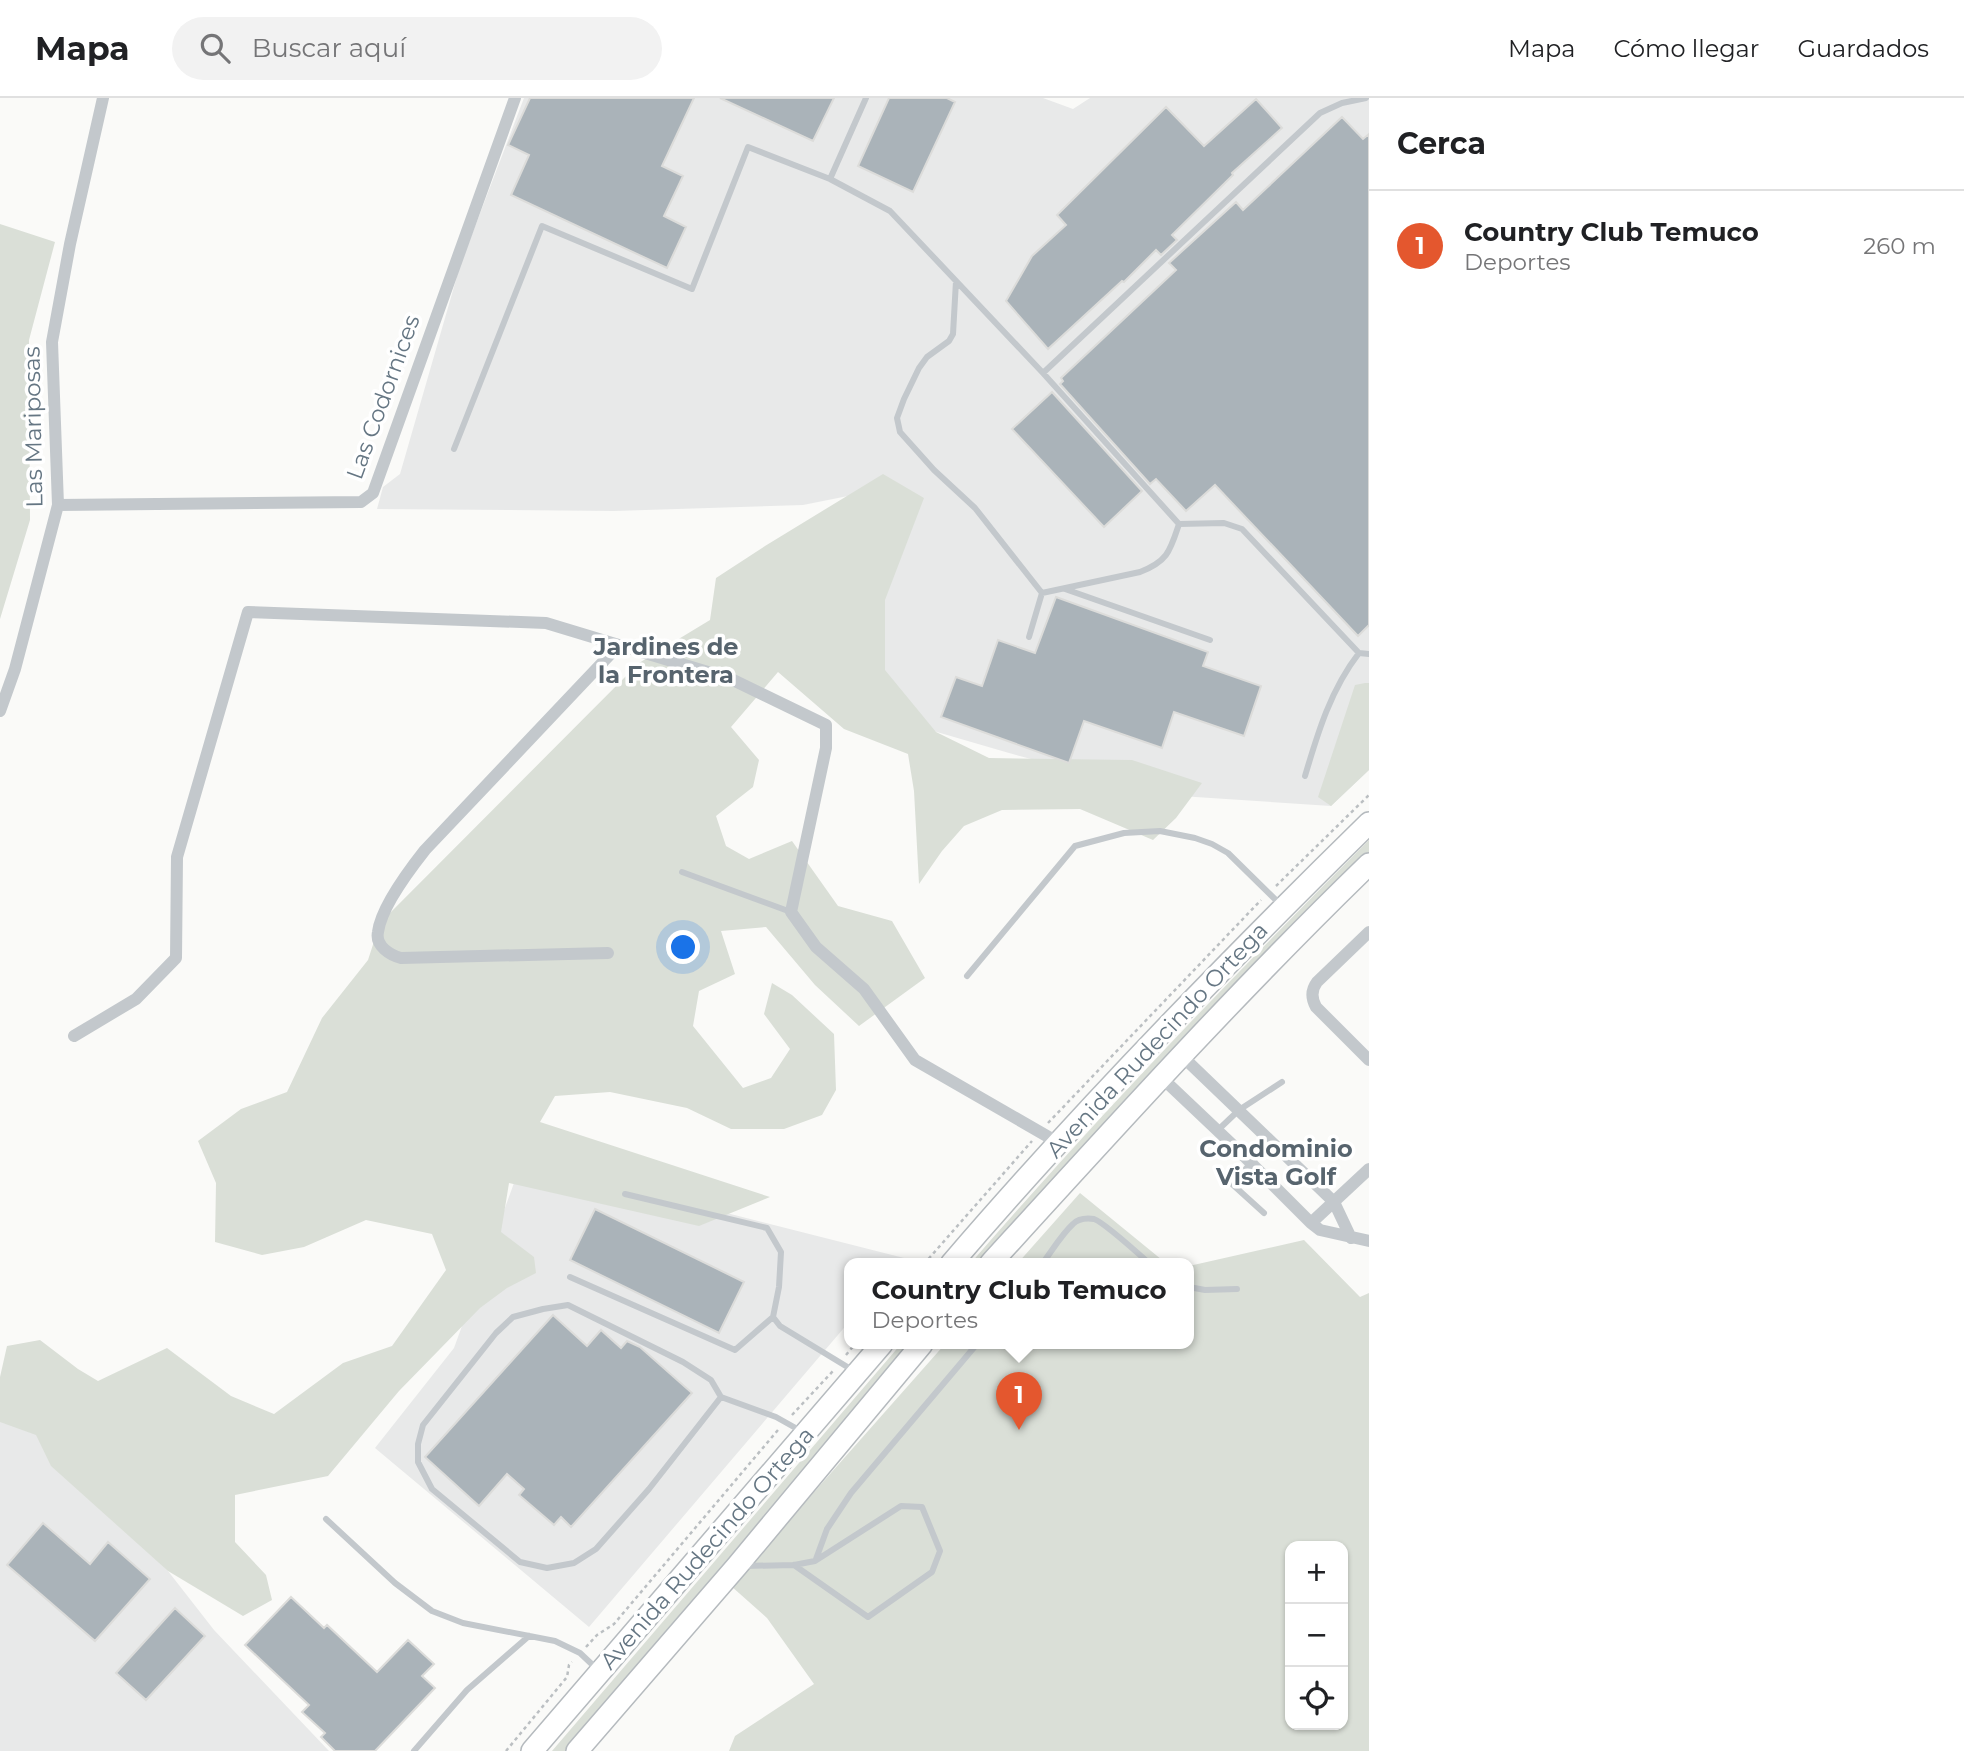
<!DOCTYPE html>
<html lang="es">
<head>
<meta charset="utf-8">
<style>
  :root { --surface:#fff; --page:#f2f2f2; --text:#202124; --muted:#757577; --line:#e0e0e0; --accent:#e4572e }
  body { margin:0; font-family:Montserrat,sans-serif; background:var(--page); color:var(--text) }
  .controls { position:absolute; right:21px; bottom:21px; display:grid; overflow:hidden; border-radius:14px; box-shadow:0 2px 5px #0004 }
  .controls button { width:63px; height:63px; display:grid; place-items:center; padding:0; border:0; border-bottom:2px solid var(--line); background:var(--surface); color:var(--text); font:35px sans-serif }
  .you { position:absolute; left:684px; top:850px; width:24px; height:24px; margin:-18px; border:5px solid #fff; border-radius:50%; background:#1a73e8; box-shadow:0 0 0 10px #1a73e833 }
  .badge { display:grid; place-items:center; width:46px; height:46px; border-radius:50%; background:var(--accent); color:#fff; font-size:23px; font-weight:700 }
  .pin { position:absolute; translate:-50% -58px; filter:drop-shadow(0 2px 4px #0008) }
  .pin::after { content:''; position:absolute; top:37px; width:24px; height:21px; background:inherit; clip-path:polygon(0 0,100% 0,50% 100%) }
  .popup { position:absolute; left:844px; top:1160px; width:350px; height:91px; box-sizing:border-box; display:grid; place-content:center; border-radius:14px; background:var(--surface); filter:drop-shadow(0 2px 5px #0005); font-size:23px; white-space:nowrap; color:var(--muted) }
  .popup b { font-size:26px; color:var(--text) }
  .popup::after { content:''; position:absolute; left:50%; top:100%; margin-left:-14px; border:14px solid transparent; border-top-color:var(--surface) }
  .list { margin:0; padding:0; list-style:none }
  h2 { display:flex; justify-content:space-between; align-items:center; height:91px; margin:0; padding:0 28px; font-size:30px }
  h2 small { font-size:23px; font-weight:400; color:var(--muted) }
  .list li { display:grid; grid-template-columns:46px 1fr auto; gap:21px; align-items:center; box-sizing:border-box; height:112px; padding:0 28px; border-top:2px solid var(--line) }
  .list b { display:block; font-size:26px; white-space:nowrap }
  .list p { margin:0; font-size:23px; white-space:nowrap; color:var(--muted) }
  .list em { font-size:23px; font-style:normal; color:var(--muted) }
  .icon { flex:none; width:38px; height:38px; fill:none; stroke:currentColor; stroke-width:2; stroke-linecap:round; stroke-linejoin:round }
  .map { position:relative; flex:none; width:1369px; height:1653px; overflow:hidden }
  header { display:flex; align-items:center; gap:42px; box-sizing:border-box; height:98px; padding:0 35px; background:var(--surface); border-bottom:2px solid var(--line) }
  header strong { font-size:33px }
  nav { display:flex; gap:38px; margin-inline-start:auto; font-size:24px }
  .search { width:490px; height:63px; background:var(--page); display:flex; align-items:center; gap:18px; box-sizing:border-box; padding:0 24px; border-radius:38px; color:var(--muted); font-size:26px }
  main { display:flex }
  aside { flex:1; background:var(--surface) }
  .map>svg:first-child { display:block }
</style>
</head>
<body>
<header>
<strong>Mapa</strong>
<div class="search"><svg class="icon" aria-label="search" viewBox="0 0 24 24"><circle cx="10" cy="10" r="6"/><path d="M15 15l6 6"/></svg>Buscar aquí</div>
<nav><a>Mapa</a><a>Cómo llegar</a><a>Guardados</a></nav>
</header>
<main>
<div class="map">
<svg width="1369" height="1653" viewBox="0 0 1369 1653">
  <rect width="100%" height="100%" fill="#fafaf8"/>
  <path fill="#e8e9e9" d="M 524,0 L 1043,0 L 1073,11 L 1090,0 L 1369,0 L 1369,672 L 1331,708 L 1165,697 L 1009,655 L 906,625 L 851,613 L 853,397 L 803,407 L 614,413 L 377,411 L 383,389 L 400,376 L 460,168 Z
    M 522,1063 L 904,1160 L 899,1166 L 849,1166 L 849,1224 L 589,1529 L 375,1350 L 454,1250 Z
    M 0,1290 L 168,1473 L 214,1532 L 329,1653 L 0,1653 Z"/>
  <path fill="#dadfd7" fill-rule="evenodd" d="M 0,126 L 55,144 L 29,242 L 30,422 L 0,521 Z
    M 883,376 L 924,400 L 885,502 L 885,572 L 936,634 L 989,660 L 1132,662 L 1202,685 L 1176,720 L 1153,742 L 1080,711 L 1002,712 L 964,728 L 942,753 L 919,786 L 914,693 L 908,656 L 844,631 L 778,574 L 731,629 L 759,662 L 753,689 L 716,718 L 726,748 L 749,761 L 792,743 L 838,808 L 892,823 L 925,880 L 859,928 L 815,887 L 766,829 L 721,833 L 735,876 L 699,893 L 693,928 L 743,990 L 771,980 L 790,951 L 764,916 L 772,885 L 792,897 L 834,936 L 836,992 L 822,1017 L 784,1031 L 731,1031 L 687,1010 L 610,994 L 555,998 L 540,1024 L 770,1099 L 699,1128 L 509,1085 L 501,1134 L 534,1159 L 536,1175 L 507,1190 L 480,1210 L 399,1293 L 328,1378 L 235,1397 L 235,1444 L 266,1477 L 272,1502 L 243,1518 L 168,1473 L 51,1368 L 36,1337 L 0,1324 L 0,1279 L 7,1248 L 40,1242 L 78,1271 L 98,1283 L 167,1250 L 231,1298 L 274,1316 L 343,1265 L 392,1248 L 446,1172 L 432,1136 L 366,1122 L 304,1149 L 262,1157 L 215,1144 L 216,1085 L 198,1043 L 241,1011 L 287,994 L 322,920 L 368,862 L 380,825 L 639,565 L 710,522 L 716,480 L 765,448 Z
    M 1365,585 L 1369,585 L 1369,672 L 1331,708 L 1318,699 L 1355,587 Z
    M 1369,742 L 1369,759 L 985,1166 L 970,1166 C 1097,1019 1232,879 1369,742 Z
    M 1080,1095 L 1167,1166 L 1017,1166 Z
    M 1304,1142 L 1360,1199 L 1369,1195 L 1369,1653 L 729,1653 L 735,1638 L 814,1586 L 767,1520 L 731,1488 L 945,1246 L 1189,1246 L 1189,1168 ZM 1290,1448 L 1343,1448 L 1343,1627 L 1290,1627 Z
    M 901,1246 L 915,1246 L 567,1653 L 552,1653 Z"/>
  <path fill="#aab3b9" stroke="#dcdcda" stroke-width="2" d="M 530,0 L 694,0 L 662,68 L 683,78 L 664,118 L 686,129 L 667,170 L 511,97 L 529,57 L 508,47 Z
    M 720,0 L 834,0 L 813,43 Z
    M 889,0 L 947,0 L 955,4 L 913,94 L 858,68 Z
    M 1256,1 L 1282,30 L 1232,75 L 1233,77 L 1172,137 L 1177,142 L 1161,157 L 1156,152 L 1124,184 L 1122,183 L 1048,251 L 1006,203 L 1032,158 L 1066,127 L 1057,117 L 1166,9 L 1204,48 Z
    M 1342,19 L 1363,41 L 1369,36 L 1369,527 L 1358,538 L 1215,387 L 1186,413 L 1156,381 L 1150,386 L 1060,286 L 1063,283 L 1061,280 L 1176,172 L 1169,165 L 1236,104 L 1243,112 Z
    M 1052,294 L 1142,393 L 1104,429 L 1012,331 Z
    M 1056,499 L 1208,554 L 1203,568 L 1261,588 L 1244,638 L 1174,614 L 1162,650 L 1084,623 L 1069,665 L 941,619 L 956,579 L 982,588 L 998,542 L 1035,555 Z
    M 595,1111 L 744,1184 L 719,1235 L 570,1162 Z
    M 553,1217 L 587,1248 L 601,1232 L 621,1250 L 627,1243 L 640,1249 L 692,1295 L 571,1429 L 561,1419 L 554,1427 L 519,1397 L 524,1391 L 507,1376 L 479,1408 L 425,1359 Z
    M 43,1425 L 90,1466 L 108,1444 L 150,1481 L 95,1543 L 7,1467 Z
    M 291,1499 L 324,1530 L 327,1527 L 377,1574 L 408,1542 L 434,1566 L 422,1578 L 435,1590 L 375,1653 L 335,1653 L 321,1639 L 325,1635 L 302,1614 L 309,1607 L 245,1547 Z
    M 175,1510 L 205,1538 L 146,1602 L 116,1575 Z"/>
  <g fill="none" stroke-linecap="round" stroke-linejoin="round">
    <defs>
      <path id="primary" d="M 951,1166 C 1083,1012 1224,867 1369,725
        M 990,1166 C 1114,1030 1237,894 1369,766
        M 532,1653 L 882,1246
        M 577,1653 L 737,1468 L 922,1246"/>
    </defs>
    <use href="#primary" stroke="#b5babe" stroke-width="24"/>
    <path stroke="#bbbfc2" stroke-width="2.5" stroke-dasharray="3.5 3.5" stroke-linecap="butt" d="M 1276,788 L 1369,697
      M 1048,1025 L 1261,802
      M 924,1166 L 1032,1043
      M 846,1257 L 855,1246
      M 792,1317 L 833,1273
      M 586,1549 L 597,1537 L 614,1526 L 778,1332
      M 506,1653 L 567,1579 L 569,1567 L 572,1564"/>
    <path stroke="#c3c8cc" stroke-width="6" d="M 830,81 L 866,0
      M 956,183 L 953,236 L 949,243 L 927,259 L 919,270 L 904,301 L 897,320 L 900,334 L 934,372 L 975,410 L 1042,495 L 1029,539
      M 1043,275 L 1179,426 L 1224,425 L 1242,431 L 1359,555 L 1369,556
      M 454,351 L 542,128 L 692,191 L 748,49 L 830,81 L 890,113 L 1043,275 L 1320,15 L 1342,5 L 1366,0
      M 1065,491 L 1210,542
      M 1042,495 L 1140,474 C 1168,463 1170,453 1179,426
      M 1305,678 C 1318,634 1331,591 1359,555
      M 682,774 L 791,814
      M 967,878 L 1075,748 L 1124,735 L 1160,733 L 1195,740 L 1212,746 L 1228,755 L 1282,808
      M 1218,1032 L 1239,1012 L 1282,984
      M 625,1096 L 767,1130 L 781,1154 L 779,1189 L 773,1219 L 780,1228 L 854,1273
      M 1264,1115 L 1232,1086 L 1271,1043
      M 1042,1166 C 1052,1153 1061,1137 1073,1126 C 1078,1121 1087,1120 1094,1121 C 1103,1124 1140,1157 1150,1166
      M 570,1179 L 735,1252 L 773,1219
      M 1189,1189 L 1205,1192 L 1237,1191
      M 721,1299 L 649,1391 L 596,1451 L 574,1465 L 547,1470 L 520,1464 L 432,1391 L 418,1364 L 418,1346 L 423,1327 L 496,1235 L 513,1219 L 543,1211 L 568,1207 L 683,1264 L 711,1282 L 721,1299 L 776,1319 L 801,1333
      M 326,1421 L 395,1485 L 432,1513 L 463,1525 L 555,1543 L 580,1555 L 598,1572
      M 816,1461 L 827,1431 L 851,1395 L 977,1246
      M 744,1468 L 794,1467 L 815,1463 L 901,1408 L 922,1409 L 940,1453 L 932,1474 L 868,1519 L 794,1467
      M 414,1653 L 467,1592 L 529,1538"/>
    <path stroke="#c3c8cc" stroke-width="12" d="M 58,407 L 361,404 L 373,395 L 515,0
      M 0,613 L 15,571 L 58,407 L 52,244 L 70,146 L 103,0
      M 1369,834 L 1317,884 C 1311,892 1311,900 1316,909 L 1369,962
      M 608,855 L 401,860 C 390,857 375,848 378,834 C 381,810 410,771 425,752 L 619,547
      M 74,938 L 136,901 L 176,860 L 177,759 L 248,514 L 546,525 L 731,581 L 826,627 L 826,650 L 791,814 L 816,849 L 864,891 L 915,962 L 1059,1045
      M 1182,958 L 1334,1104 L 1351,1140
      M 1162,980 L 1237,1051 L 1311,1125 L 1320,1132 L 1369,1143
      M 1311,1125 L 1369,1071"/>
    <use href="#primary" stroke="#fff" stroke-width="21"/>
  </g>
  <g text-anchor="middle" stroke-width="7" stroke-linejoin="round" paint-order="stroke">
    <g font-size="23" fill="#657683" stroke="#fff">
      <text transform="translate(383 299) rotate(-70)" y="8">Las Codornices</text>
      <text transform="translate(33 329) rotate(-91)" y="8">Las Mariposas</text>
      <text transform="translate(1157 942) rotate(-47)" y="8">Avenida Rudecindo Ortega</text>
      <text transform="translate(707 1450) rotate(-49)" y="8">Avenida Rudecindo Ortega</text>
    </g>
    <g font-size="24" font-weight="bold" fill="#57646e" stroke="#fff">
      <text x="666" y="557">Jardines de<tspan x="666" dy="28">la Frontera</tspan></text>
      <text x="1276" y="1059">Condominio<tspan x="1276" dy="28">Vista Golf</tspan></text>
    </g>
  </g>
</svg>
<div class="controls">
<button>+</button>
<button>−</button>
<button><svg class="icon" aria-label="locate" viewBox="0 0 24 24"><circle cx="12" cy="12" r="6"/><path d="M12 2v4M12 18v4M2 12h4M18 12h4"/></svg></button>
</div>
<div class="you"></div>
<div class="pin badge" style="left:1019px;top:1332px">1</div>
<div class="popup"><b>Country Club Temuco</b>Deportes</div>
</div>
<aside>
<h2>Cerca<small></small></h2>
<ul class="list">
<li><span class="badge">1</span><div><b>Country Club Temuco</b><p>Deportes</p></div><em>260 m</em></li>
</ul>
</aside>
</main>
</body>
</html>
